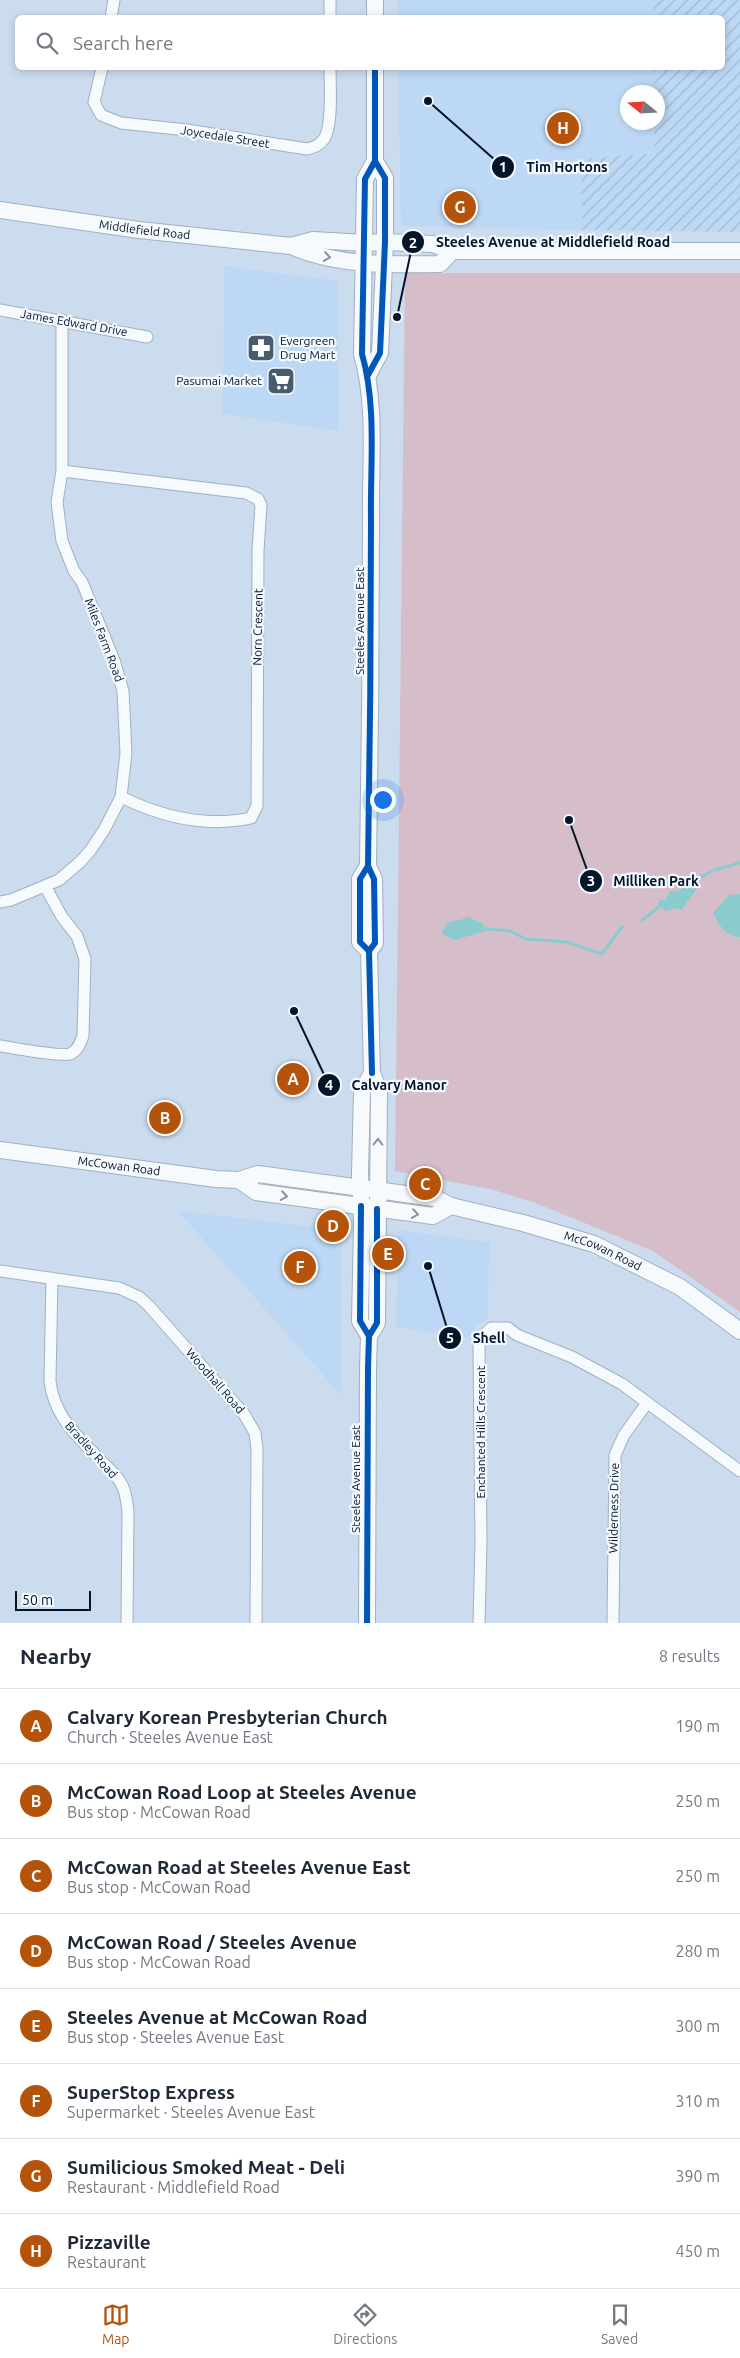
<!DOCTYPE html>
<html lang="en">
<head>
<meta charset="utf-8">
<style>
  :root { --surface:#fff; --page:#f6f6f7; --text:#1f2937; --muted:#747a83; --line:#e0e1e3; --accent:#b45309 }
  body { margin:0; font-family:Ubuntu,sans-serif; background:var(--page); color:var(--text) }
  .compass { position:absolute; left:620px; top:85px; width:45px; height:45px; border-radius:50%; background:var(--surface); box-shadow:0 2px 8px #0003; rotate:288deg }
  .scale { position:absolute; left:15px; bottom:12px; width:76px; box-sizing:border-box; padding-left:5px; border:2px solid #031529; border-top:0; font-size:14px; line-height:18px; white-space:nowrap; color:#031529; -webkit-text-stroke:4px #f4f9ff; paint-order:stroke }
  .you { position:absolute; left:382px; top:799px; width:18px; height:18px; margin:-12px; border:4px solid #fff; border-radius:50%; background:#1a73e8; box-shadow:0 0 0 8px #1a73e833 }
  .badge { display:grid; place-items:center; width:32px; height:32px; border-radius:50%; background:var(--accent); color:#fff; font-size:16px; font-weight:700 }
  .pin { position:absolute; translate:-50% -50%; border:2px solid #fff; box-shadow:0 1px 5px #0006 }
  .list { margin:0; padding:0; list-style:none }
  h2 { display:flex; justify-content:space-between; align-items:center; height:65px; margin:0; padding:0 20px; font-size:21px }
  h2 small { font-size:16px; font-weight:400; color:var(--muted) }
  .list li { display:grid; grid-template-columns:32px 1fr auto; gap:15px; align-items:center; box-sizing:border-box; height:75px; padding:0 20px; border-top:1px solid var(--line) }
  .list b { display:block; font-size:19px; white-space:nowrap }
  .list p { margin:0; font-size:16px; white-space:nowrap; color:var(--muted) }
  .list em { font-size:16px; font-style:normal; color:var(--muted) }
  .icon { flex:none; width:28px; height:28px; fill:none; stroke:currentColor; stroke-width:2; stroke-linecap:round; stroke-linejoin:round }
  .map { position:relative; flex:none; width:740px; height:1623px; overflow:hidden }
  .search { position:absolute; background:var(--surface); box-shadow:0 2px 8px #0003; left:15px; right:15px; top:15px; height:55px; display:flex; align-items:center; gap:12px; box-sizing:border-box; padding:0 18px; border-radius:8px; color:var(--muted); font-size:19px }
  .sheet { height:665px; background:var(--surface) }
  nav { display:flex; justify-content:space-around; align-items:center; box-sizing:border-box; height:70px; border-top:1px solid var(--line); background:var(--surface); font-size:14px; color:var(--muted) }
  nav a { display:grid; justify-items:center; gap:2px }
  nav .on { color:var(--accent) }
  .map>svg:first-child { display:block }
</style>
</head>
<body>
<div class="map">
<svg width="740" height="1623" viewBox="0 0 740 1623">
  <defs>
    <pattern id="industrial-furrows" width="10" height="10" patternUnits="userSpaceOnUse" patternTransform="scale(1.25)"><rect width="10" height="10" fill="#bdd8f4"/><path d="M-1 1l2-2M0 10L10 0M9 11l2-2" fill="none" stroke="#a1b8d1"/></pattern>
  </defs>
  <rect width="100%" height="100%" fill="#cbdcee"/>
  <path fill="#bdd8f4" d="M 397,0 L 653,0 L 653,17 L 397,17 Z
    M 398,68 L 654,68 L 654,92 L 628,92 L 628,122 L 654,123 L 655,153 L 581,159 L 582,230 L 401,226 Z
    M 224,266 L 338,281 L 339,431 L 223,414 Z
    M 178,1211 L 341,1230 L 341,1395 Z
    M 398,1230 L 489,1242 L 488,1319 L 476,1326 L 471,1339 L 396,1327 Z"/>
  <path fill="url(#industrial-furrows)" d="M 653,0 L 740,0 L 740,232 L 582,230 L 581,159 L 654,153 L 654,123 L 658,122 L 658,92 L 654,92 L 654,68 L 722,68 L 722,18 L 653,17 Z"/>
  <path fill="#d5beca" d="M 405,273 L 740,273 L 740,1312 L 653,1251 L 533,1202 L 490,1189 L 395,1171 Z"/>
  <path fill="#8accce" d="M 714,869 L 713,872 L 700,880 C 698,891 688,899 682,910 L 675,908 L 666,911 L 657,905 L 660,900 L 665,900 L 670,891 L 678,891 L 690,880 Z
    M 740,894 L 740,937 C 725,936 719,925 713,913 L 729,895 Z
    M 469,917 L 483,924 L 486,931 L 455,940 L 442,934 C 444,919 457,922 469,917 Z"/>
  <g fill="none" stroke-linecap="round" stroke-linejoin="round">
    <path stroke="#8accce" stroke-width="3" d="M 715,870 L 740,863
      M 642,920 L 659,907
      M 487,929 L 510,931 L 526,939 L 567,942 L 602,954 L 622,927"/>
    <defs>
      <path id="minor" d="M 330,0 L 330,18
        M 111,18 L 114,0
        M 102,68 L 94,102 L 101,115 L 121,123 L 187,130 L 307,149 C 314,147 319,146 324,139 C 333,126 330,84 330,68
        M 0,310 L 147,337
        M 62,471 L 246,493 L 258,499 L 261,505 L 258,551 L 257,806 L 251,818 C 205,828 162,817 121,797
        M 0,902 L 11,900 L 59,880 L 80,862 L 90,851 L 104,830 L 121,797 L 126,753 L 123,691 L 114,660 L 82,582 L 74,571 L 62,541 L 57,502 L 62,471 L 62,320
        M 0,1046 C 14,1048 60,1057 70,1054 C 78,1051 80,1043 83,1036 L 85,959 L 77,936 L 62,917 L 45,886
        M 0,1271 L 119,1288 L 139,1297 L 149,1306 L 244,1414 L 255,1433 L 257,1449 L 256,1623
        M 52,1278 L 50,1381 C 54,1417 77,1435 101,1461 C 108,1468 117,1475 122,1485 C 126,1493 127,1502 128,1511 L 127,1623
        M 479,1623 L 481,1541 L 479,1346 L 481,1338 L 491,1328 L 508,1328 L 517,1335 L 572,1357 L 622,1384 L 740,1471
        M 613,1623 L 615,1455 L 624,1435 L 647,1403"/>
      <g id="secondary">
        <path d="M 375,18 L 375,0"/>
        <path id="s1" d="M 0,210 L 139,230 L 291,246 C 337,266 390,265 440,264 L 452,251"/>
        <path d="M 291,246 L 313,240 L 365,243 L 385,242 L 433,244 L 452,251 L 740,251"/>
        <path d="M 368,375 L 380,353 L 385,242 L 385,178 L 375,161"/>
        <path d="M 368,866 L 360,879 L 360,942 L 369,951"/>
        <path id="s2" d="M 0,1150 L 216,1179 L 239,1180 L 258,1174 L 435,1198 L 451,1206 L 523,1223 L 594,1244 L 680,1287 L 740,1331"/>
        <path d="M 239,1180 L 256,1192 L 433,1216 L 451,1206"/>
        <path d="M 369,1336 L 360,1321 L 362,1224 L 360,1173 L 362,1091 L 372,1073"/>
        <path d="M 367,1623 L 368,1368 L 369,1336 L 377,1323 L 379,1091 L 372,1073 L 369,951 L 375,943 L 374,879 L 368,866 C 370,751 371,635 371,520 C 370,466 377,406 362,354 L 365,179 L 375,161 L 375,68"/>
      </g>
    </defs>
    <use href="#minor" stroke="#9eb0c2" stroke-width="13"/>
    <use href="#secondary" stroke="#9eb0c2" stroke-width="18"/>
    <use href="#minor" stroke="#f7fafc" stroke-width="11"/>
    <use href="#secondary" stroke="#f7fafc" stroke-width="16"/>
    <defs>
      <path id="cycleway" d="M 368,375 L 380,353 L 385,242 L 385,178 L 375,161
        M 368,866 L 360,879 L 360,942 L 369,951
        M 372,1073 L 369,951 L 375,943 L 374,879 L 368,866 C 370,751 371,635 371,520 C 370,466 377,406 362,354 L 365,179 L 375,161 L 375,68
        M 361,1206 L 360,1321 L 369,1336
        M 367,1623 L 368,1368 L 369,1336 L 377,1323 L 377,1209"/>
    </defs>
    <use href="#cycleway" stroke="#f4f9ff" stroke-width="9"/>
    <use href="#cycleway" stroke="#0057b8" stroke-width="6"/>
  </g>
  <defs><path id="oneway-chevron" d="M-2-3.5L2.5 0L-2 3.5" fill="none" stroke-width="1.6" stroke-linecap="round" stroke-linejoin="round" transform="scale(1.25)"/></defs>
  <g stroke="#89939d">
    <use href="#oneway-chevron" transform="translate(327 257) rotate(8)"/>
    <use href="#oneway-chevron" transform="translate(378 1142) rotate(-89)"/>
    <use href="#oneway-chevron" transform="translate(284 1196) rotate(8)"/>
    <use href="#oneway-chevron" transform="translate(415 1214) rotate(8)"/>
  </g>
  <defs>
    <symbol id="pharmacy-square" viewBox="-11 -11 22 22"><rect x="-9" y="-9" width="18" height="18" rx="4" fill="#495b6e" stroke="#f4f9ff"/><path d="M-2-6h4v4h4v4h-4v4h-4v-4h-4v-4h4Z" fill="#fff"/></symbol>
    <symbol id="supermarket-square" viewBox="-11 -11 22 22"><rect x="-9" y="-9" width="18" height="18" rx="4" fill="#495b6e" stroke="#f4f9ff"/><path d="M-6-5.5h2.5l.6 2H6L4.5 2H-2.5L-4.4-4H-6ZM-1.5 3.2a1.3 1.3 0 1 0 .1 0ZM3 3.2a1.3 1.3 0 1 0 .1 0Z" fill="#fff"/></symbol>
  </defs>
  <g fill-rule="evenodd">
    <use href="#pharmacy-square" x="245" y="332" width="32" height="32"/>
    <use href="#supermarket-square" x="265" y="365" width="32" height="32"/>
  </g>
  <g text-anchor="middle" stroke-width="4.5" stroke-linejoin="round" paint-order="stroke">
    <g font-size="12" fill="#031529" stroke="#f4f9ff">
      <text transform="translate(225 137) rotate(9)" y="4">Joycedale Street</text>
      <text dy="4" stroke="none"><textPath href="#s1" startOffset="146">Middlefield Road</textPath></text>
      <text transform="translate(74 323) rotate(10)" y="4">James Edward Drive</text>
      <text transform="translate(360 621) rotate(-90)" y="4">Steeles Avenue East</text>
      <text transform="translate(258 627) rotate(-89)" y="4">Norn Crescent</text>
      <text transform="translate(104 640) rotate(69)" y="4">Miles Farm Road</text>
      <text dy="4" stroke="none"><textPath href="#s2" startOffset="120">McCowan Road</textPath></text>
      <text dy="4" stroke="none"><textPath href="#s2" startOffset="616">McCowan Road</textPath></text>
      <text transform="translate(215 1381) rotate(49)" y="4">Woodhall Road</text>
      <text transform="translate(481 1432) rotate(-90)" y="4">Enchanted Hills Crescent</text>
      <text transform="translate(91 1450) rotate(48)" y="4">Bradley Road</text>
      <text transform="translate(356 1479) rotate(-90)" y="4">Steeles Avenue East</text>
      <text transform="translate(614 1508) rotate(-89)" y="4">Wilderness Drive</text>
    </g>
    <g font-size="12" fill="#031529" stroke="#f4f9ff" text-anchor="start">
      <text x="280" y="345">Evergreen<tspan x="280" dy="14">Drug Mart</tspan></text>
      <text x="262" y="385" text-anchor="end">Pasumai Market</text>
    </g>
  </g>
  <path fill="none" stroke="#031529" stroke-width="2" d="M428 101L503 167M397 317L413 242M569 820L591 881M294 1011L329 1085M428 1266L450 1338"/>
  <g fill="#031529" stroke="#f4f9ff" stroke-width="2">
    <circle cx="428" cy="101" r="5"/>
    <circle cx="397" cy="317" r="5"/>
    <circle cx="569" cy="820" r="5"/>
    <circle cx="294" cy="1011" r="5"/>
    <circle cx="428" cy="1266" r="5"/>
    <circle cx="503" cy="167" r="12"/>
    <circle cx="413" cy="242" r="12"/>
    <circle cx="591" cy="881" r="12"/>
    <circle cx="329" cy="1085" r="12"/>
    <circle cx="450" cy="1338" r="12"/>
  </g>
  <g font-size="15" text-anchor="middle" font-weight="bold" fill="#fff">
    <text x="503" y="172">1</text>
    <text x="413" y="248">2</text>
    <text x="591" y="886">3</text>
    <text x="329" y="1090">4</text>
    <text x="450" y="1343">5</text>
  </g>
  <g font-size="14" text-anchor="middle" font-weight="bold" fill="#031529" stroke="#f4f9ff" stroke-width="4.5" stroke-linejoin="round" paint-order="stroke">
    <text x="567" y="172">Tim Hortons</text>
    <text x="553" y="247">Steeles Avenue at Middlefield Road</text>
    <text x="656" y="886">Milliken Park</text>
    <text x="399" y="1090">Calvary Manor</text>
    <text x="489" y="1343">Shell</text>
  </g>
</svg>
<svg class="compass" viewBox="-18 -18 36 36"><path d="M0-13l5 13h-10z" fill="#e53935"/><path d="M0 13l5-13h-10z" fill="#747a83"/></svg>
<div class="scale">50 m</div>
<div class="you"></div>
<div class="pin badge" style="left:293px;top:1079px">A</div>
<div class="pin badge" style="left:165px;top:1118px">B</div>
<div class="pin badge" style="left:425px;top:1184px">C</div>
<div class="pin badge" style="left:333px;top:1226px">D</div>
<div class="pin badge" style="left:388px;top:1254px">E</div>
<div class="pin badge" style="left:300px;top:1267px">F</div>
<div class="pin badge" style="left:460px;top:207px">G</div>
<div class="pin badge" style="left:563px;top:128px">H</div>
<div class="search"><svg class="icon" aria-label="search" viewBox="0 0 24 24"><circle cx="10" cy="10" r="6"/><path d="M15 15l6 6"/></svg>Search here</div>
</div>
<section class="sheet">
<h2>Nearby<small>8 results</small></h2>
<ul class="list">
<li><span class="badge">A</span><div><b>Calvary Korean Presbyterian Church</b><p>Church · Steeles Avenue East</p></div><em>190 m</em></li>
<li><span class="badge">B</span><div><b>McCowan Road Loop at Steeles Avenue</b><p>Bus stop · McCowan Road</p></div><em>250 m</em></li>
<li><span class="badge">C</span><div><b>McCowan Road at Steeles Avenue East</b><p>Bus stop · McCowan Road</p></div><em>250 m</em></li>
<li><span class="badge">D</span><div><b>McCowan Road / Steeles Avenue</b><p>Bus stop · McCowan Road</p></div><em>280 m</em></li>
<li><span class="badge">E</span><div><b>Steeles Avenue at McCowan Road</b><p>Bus stop · Steeles Avenue East</p></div><em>300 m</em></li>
<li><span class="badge">F</span><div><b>SuperStop Express</b><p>Supermarket · Steeles Avenue East</p></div><em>310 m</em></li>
<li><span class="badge">G</span><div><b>Sumilicious Smoked Meat - Deli</b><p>Restaurant · Middlefield Road</p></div><em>390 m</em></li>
<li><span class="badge">H</span><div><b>Pizzaville</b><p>Restaurant</p></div><em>450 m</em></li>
</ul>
</section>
<nav>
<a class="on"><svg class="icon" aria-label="map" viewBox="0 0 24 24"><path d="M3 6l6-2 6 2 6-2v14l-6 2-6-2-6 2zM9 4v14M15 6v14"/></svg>Map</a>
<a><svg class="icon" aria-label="directions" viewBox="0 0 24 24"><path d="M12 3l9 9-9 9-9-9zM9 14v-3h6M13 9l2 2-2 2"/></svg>Directions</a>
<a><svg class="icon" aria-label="saved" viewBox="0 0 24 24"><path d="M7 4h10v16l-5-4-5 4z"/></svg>Saved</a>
</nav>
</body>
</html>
